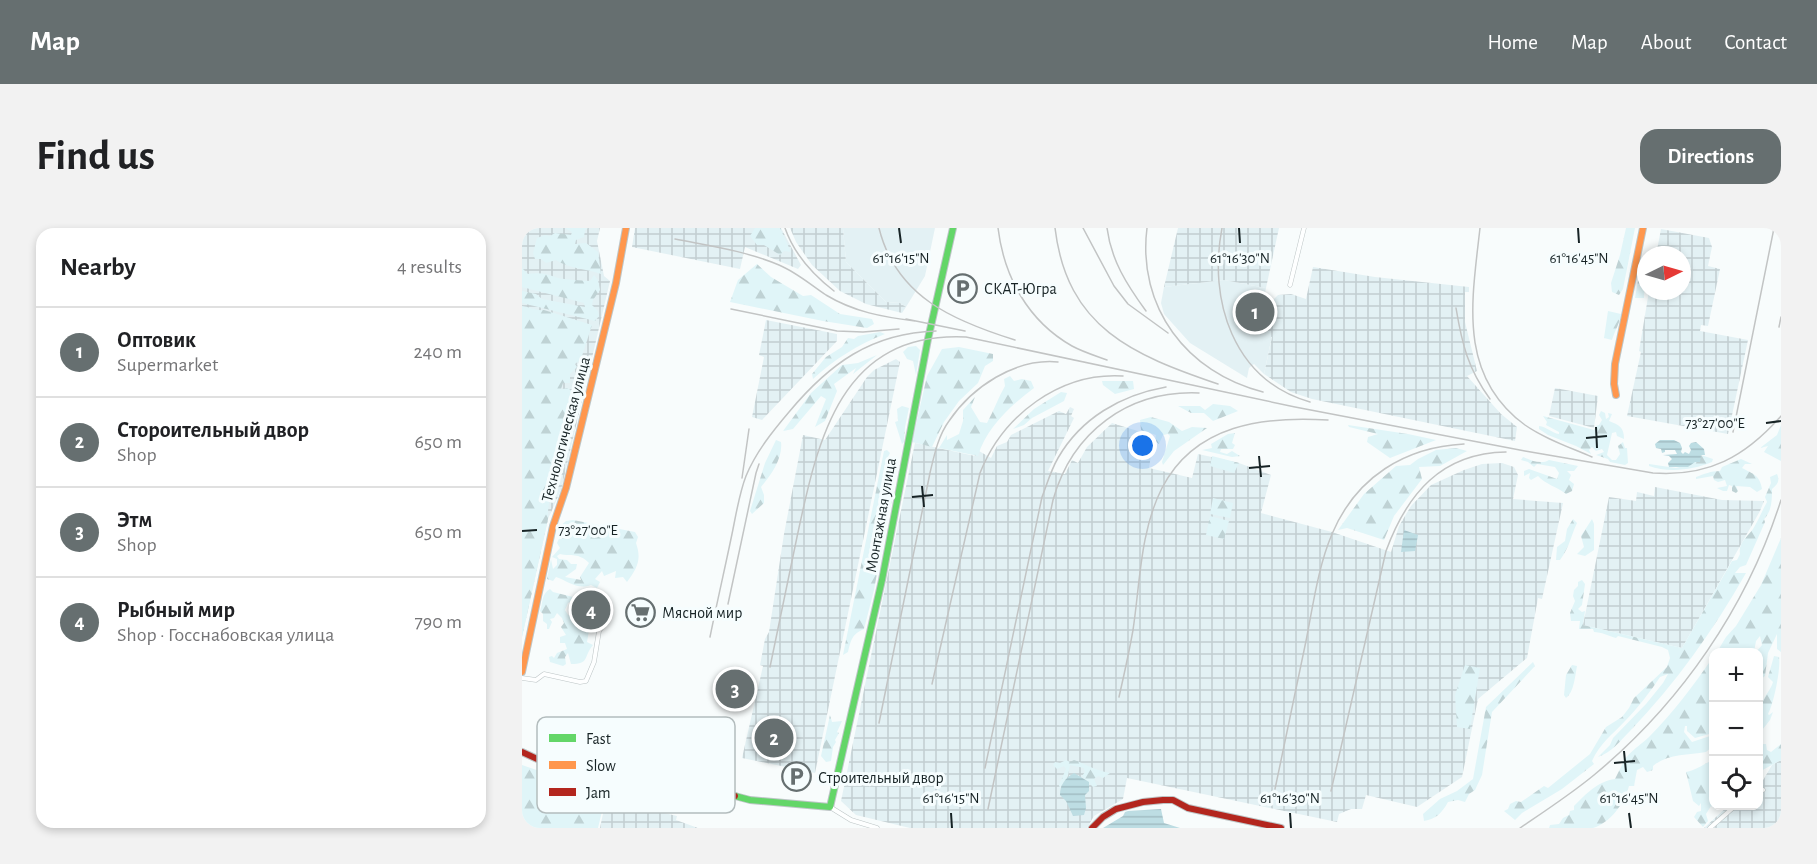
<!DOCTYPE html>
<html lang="en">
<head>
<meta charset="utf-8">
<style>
  :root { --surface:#fff; --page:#f2f2f2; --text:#202124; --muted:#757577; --line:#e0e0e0; --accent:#666f70 }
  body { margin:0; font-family:"Alegreya Sans",sans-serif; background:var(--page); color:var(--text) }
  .controls { position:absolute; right:18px; bottom:18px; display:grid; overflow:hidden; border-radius:12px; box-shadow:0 3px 9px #0003 }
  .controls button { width:54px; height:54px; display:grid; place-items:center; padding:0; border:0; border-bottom:2px solid var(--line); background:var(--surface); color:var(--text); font:30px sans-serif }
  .compass { position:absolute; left:1115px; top:18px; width:54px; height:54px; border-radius:50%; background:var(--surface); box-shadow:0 3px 9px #0003; rotate:85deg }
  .you { position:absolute; left:621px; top:218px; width:21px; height:21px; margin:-15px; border:4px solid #fff; border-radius:50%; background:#1a73e8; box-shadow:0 0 0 9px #1a73e833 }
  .badge { display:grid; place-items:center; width:39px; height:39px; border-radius:50%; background:var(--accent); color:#fff; font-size:20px; font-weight:700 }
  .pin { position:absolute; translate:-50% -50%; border:3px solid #fff; box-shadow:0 2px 6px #0006 }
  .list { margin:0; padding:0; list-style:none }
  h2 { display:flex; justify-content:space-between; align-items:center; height:78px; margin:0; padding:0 24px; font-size:26px }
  h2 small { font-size:20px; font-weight:400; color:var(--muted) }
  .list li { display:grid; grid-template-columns:39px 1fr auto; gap:18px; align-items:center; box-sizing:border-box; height:90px; padding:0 24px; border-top:2px solid var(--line) }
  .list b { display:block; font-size:22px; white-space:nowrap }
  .list p { margin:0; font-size:20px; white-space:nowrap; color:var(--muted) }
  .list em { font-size:20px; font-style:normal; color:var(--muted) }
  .icon { flex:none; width:33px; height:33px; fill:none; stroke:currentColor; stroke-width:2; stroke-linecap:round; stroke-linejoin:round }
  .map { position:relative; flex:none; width:1259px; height:600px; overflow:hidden; border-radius:18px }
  header { display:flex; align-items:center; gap:36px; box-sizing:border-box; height:84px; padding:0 30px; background:var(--accent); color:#fff }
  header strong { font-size:28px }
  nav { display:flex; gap:33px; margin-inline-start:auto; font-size:21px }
  .intro { display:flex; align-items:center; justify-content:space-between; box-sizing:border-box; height:144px; padding:0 36px }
  h1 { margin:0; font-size:42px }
  .button { padding:15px 27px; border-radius:18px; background:var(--accent); color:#fff; font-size:21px; font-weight:700 }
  main { display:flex; gap:36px; padding:0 36px }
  aside { flex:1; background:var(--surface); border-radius:18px; box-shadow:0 3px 9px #0003 }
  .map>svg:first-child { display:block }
</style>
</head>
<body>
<header>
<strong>Map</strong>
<nav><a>Home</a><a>Map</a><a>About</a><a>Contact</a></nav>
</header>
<div class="intro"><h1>Find us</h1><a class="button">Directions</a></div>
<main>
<aside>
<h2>Nearby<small>4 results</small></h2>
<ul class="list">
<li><span class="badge">1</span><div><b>Оптовик</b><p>Supermarket</p></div><em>240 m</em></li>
<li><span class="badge">2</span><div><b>Стороительный двор</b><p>Shop</p></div><em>650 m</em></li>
<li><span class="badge">3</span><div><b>Этм</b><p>Shop</p></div><em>650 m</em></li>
<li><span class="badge">4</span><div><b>Рыбный мир</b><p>Shop · Госснабовская улица</p></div><em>790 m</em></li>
</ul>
</aside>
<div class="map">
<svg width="1259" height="600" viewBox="0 0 1259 600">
  <defs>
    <pattern id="industrial-grid" width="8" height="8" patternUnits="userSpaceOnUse" patternTransform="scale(1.5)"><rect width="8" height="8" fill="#e3f1f4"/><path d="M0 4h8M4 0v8" fill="none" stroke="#c2ced1"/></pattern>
    <pattern id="forest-firs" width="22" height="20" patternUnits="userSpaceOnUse" patternTransform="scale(1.5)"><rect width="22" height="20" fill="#e0f5f8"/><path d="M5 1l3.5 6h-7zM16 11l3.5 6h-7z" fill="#bfd2d4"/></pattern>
    <pattern id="water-rules" width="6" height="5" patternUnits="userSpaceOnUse" patternTransform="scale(1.5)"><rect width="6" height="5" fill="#bddde3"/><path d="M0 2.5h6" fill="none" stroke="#a2bdc3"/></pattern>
  </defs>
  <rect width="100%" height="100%" fill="#f8fcfc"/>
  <path fill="#e3f1f4" d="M 321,0 L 413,0 L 403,48 L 384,79 L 378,75 L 364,74 L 324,34 Z
    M 702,52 L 744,60 L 740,81 L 740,106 L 750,108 L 742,146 L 732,136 L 727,140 L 725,150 L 668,115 L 642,86 L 639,75 L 642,59 Z"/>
  <path fill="url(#industrial-grid)" d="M 0,0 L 78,0 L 75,13 L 82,48 L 88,53 L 39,262 L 26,291 L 0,409 Z
    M 113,0 L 259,0 L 279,37 L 276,41 L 223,19 L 218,41 L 110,19 Z
    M 268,0 L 321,0 L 324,34 L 364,74 L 378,75 L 384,79 L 380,85 L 344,76 L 318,63 L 290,37 L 274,14 Z
    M 656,0 L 757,0 L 744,60 L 702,52 L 642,59 Z
    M 1139,1 L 1187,10 L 1190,19 L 1186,38 L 1198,41 L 1186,98 L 1179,97 L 1178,103 L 1226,112 L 1206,206 L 1105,188 L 1119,124 L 1117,123 L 1127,63 L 1160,63 L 1160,27 L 1134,27 Z
    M 791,39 L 853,49 L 947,59 L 947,64 L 943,64 L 943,94 L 955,143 L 945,148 L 979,186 L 995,199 L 993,213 L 790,171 L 769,164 L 742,146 L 750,109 L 740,106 L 740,81 L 749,84 L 752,71 L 756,67 L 769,66 L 784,71 Z
    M 244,92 L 315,106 L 315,113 L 240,192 L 230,189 L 242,129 L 237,127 Z
    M 374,131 L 378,134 L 293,545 L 220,530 L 241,438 L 238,437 L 243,411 L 247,404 L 262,306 L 281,207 L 303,212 L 345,149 L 352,142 Z
    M 1033,160 L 1076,168 L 1072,200 L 1027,188 Z
    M 548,179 L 552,181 L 549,188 L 552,190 L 526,243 L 543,246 L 550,232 L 556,235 L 565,219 L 590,195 L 632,208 L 627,240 L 670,250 L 676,226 L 717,235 L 749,247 L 739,285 L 810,304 L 869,324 L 877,298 L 889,278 L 909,257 L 942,242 L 960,236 L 980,235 L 992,239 L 996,247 L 991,271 L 1041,275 L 1020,371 L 1016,370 L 1005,430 L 956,471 L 940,549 L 895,579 L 844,567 L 840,581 L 829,581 L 817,586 L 815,594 L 605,550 L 601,571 L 572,588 L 565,600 L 388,600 L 334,587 L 319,573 L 393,215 L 453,228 L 457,223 L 469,230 L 475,218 L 485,214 L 489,207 L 537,183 L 544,186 Z
    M 1133,259 L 1200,272 L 1242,273 L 1238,283 L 1160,420 L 1061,397 L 1087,269 L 1114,273 L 1115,264 L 1132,268 Z
    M 1259,532 L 1259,600 L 1182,600 L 1206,578 L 1236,578 L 1237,559 L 1250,537 Z
    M 84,571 L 155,588 L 154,592 L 176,600 L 78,600 Z"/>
  <path fill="url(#forest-firs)" fill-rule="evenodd" d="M 43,0 L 66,0 L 63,2 L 62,9 L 54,12 L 53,16 L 64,15 L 76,24 L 79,46 C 65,41 45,40 34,32 L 24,35 L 19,31 L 13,31 L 11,25 L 15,10 L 23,7 L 28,8 L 33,5 L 49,7 L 50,4 Z
    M 233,0 L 258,0 L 269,24 L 262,23 L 258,27 L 242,17 L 235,17 L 228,8 Z
    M 1104,0 L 1113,0 L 1101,61 L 1097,67 L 1090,64 L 1089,55 L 1098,27 Z
    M 1124,30 L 1122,70 L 1113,70 L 1119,36 Z
    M 235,36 L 249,49 L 281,68 L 289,67 L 318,86 L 350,91 L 352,96 L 345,100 L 301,93 L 208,74 L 216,52 Z
    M 0,40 L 6,46 C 18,44 25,46 36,50 C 46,52 58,52 68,53 L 72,47 L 76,52 L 78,62 L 71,72 L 70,77 L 76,83 L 77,88 L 73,93 L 0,75 L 0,63 L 14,66 L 20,71 L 63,79 L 62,75 L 0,59 Z
    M 0,78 C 8,79 14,83 22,82 L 70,97 L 59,131 L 53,136 L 55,139 L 48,146 L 48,155 L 41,155 L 39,161 L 46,160 L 54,167 L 29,257 C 29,269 25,280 26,291 L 0,409 Z
    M 1086,83 L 1099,86 C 1098,95 1093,102 1090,112 L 1082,110 Z
    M 358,104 L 363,106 C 335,117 313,131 291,151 L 290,146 L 304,129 L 320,119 L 326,110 L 332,111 L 336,108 Z
    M 394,118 L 398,122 L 394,147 L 391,133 L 385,131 L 381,124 L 386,119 Z
    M 437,119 L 471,126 L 471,133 L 463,138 L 456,155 L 437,173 L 422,194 L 410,219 L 390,214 L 405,148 L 420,121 Z
    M 355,127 L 331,146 L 334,140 L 312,156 L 315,163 L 303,193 L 293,199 L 304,171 L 299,168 L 271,201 L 261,203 L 289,165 L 320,137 L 336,135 Z
    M 488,148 L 492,153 L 500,151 L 509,153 L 512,160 C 489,177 464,200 456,228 L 417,220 L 425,207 L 425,212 L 437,206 L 441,193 L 441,182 L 453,169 L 449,179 L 458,194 L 465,195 C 472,182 476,170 483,158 L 482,151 Z
    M 580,153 L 611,153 L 612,161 L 593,166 L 581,157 Z
    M 539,164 L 545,165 L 542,173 L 510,190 L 502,197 L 491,201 L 512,181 Z
    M 691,176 L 708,178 L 716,183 L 691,193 L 682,185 L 669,185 L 656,178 L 678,178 L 683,182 Z
    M 380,178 L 387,180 L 383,199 L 382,214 L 380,216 L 373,194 L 376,193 L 375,181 Z
    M 1079,183 L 1083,185 L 1084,191 L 1087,189 L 1086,185 L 1090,186 L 1087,193 C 1097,197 1102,199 1102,211 L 1095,208 L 1094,204 L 1090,205 L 1085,227 L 1090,232 L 1094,232 L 1098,226 L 1096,218 L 1101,214 L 1103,220 L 1105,220 L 1106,235 L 1103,237 L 1088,234 L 1086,231 L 1074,227 L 1082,224 L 1080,221 L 1074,223 L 1070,219 L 1067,222 L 1069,226 L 1054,218 L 1026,207 L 1017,201 L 1017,198 C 1025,199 1030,205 1037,206 L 1037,204 L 1024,197 L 1025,194 L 1021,188 L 1072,202 L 1074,198 L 1077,197 L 1080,192 L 1077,187 Z
    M 629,189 L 647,194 L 660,203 L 670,199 L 685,200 L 652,223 L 641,237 L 640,234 L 648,208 L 646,206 L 641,207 L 637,216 L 633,213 L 634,207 L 619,202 L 618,192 Z
    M 826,197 L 886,206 L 914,212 L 868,230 L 845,214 L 846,209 L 856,206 L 827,199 Z
    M 1259,197 L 1259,233 L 1242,224 L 1246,218 L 1238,220 L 1255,207 Z
    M 713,205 L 710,215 L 713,217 L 711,221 L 699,221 L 698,224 L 705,226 L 710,223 L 718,228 L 710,229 L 680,222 L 690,220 L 689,216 L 706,206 Z
    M 254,212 L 259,214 C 261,230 250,246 239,259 L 242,267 L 242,275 L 230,286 L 228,283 L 243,235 Z
    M 934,220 L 945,223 L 918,238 L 897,239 L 900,251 L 872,288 L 862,312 L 825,300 L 816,302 L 842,266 L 874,238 L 888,237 L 896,231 L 914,222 Z
    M 365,222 L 368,225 L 366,229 L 367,237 L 361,248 L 366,255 L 369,266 L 366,268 L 365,273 L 370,272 L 363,298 L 358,301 L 361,312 L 352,362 L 342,401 C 330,406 329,412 326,424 L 321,427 L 362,223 Z
    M 1179,227 L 1191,231 L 1190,234 C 1171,242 1146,245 1127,238 L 1127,236 L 1154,240 L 1161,238 L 1166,239 Z
    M 690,228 L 717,235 L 712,245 L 688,238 Z
    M 1001,229 C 1009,232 1019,237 1027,232 L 1056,238 L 1052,243 L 1045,243 L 1049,247 L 1047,252 L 1052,256 L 1050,263 L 1044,266 C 1035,259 1023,256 1016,248 L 1009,252 L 1007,250 L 1008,245 L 1002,248 L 1002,243 L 1007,241 L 1035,251 L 1037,245 L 1033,239 L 1015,236 L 1012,239 L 1006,234 L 999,232 Z
    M 1219,231 L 1230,236 L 1223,236 L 1220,240 C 1231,246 1238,247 1240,261 L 1235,264 L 1228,259 L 1214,258 L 1216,263 L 1214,265 L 1210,263 L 1210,258 L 1207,257 L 1205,263 L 1201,263 L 1195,260 L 1205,258 L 1203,252 L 1196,254 L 1192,252 L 1191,248 L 1174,251 L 1174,249 C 1182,246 1189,243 1198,243 L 1200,239 Z
    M 1255,246 C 1258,253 1256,256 1250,261 C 1250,272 1250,283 1242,291 L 1243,294 L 1224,337 L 1218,339 L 1213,345 L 1224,345 C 1191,403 1154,455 1108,503 C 1099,512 1089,525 1076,529 L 1088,517 L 1091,510 L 1124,476 L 1141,455 L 1146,446 L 1138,449 C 1128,464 1116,480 1103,493 C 1090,507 1078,515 1070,533 L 1072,536 L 1040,561 L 1000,585 L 993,592 L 982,583 L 986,581 L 988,576 L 994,573 L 999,574 L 1022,558 L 1026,560 L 1068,526 L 1084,499 L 1100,489 L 1107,480 L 1112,470 L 1145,439 L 1148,430 L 1146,422 L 1140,419 L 1096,408 L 1094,410 C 1087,408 1079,404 1072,404 L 1071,401 L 1057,401 L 1058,393 L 1049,393 L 1048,385 L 1053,373 L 1051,368 L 1052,362 L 1056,358 L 1056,354 L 1060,352 L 1063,356 L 1060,377 L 1056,381 L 1060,384 L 1063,383 L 1061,397 L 1160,420 L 1210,333 L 1215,332 L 1218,326 C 1216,315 1225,309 1231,301 C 1236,293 1240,283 1245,274 L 1243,269 L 1249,255 L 1248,249 Z
    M 691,270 L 711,275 L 708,290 L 688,286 Z
    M 688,288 L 707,293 L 702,311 L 684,307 Z
    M 1051,291 L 1055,295 C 1049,308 1047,320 1038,332 L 1034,332 L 1035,319 L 1043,313 L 1045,301 Z
    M 1070,291 L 1072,296 L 1072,322 L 1063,328 L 1055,326 L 1062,319 L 1059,308 Z
    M 51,292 L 113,304 L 116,309 L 114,315 C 120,332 115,340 105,354 L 101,349 L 93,350 L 94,343 L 82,348 L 80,343 L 73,351 L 78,354 L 75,360 L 69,357 C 55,362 46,353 34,349 L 31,353 L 25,351 L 29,331 L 31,341 L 35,337 L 35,331 L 30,329 L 38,320 L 35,315 L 40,304 L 38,298 L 44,293 ZM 38,326 C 50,329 56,324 67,335 L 58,349 L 59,352 L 43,349 L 54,341 L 55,336 L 49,336 L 45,332 L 37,331 L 35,328 Z
    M 1259,310 L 1259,424 L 1255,421 L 1255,406 L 1246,425 L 1243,448 L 1238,452 L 1236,424 L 1234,424 L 1240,417 L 1238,408 L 1234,413 L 1232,424 L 1195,424 L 1204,409 L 1214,398 L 1239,357 Z
    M 28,361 L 31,364 L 51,369 L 52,372 L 46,375 L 43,382 L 46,387 L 52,389 L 55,388 L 55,384 L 58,381 L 69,386 L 63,393 L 69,391 L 65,414 L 71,417 C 61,429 68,436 49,436 L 46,425 L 43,429 L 44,436 L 41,438 L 28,434 L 27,429 L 30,428 L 32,430 L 35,425 L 45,421 L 43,415 L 38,415 L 38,409 L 44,407 L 39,399 L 42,395 L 40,390 L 35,385 L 32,390 L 28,391 L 30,394 L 27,401 L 25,401 L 25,396 L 21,393 L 21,386 L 18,383 C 21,375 19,366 28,361 Z
    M 1252,428 L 1257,429 C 1259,439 1252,476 1246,486 L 1247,487 L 1251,484 L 1248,492 L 1237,506 L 1237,473 L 1241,473 C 1244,466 1249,461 1251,454 L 1246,449 Z
    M 1191,429 L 1191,505 L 1173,510 L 1165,503 L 1165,498 L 1163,498 L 1162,504 L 1170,514 L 1191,507 L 1191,518 L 1184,524 C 1166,527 1145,526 1131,538 L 1131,542 L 1125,544 L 1121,539 L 1115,542 L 1112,558 L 1107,558 C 1102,576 1088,595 1071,600 C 1063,600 1036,600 1027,600 L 1028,597 L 1037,596 L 1041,590 L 1047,587 L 1048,583 L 1052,582 L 1052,578 C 1064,566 1076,553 1093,551 C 1096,545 1098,541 1101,535 C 1104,526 1120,516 1127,509 C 1151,485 1172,457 1191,429 Z
    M 1011,434 L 1013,438 L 970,484 L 960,547 L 953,562 L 947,566 L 943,574 L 936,572 L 926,574 C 920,585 914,591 902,593 L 901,586 L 918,571 L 935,563 L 951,551 L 964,479 Z
    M 943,437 L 958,440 L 948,501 L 935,499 L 933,467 Z
    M 1050,437 L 1055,438 C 1053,448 1052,464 1044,470 L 1042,467 L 1044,447 Z
    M 308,487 L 310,494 L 320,493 L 315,504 L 317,505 L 313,512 L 314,514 L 311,519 L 309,533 L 304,534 L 299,528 Z
    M 1237,516 L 1244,516 L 1245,522 L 1249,524 L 1259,516 L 1259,532 L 1237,544 Z
    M 544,532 L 548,534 L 552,532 C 566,537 572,542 588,545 L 581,550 L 576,548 L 572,551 L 575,558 L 571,559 L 560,548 L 563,544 L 562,540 L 548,537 L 546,548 L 538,560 L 537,557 L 544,541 L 542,538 L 535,541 L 531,537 L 533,534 L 538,535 Z
    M 1191,532 L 1192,578 L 1200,578 L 1193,580 L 1189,578 L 1184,586 L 1186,593 L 1181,599 L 1172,589 L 1175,584 L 1179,583 L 1179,575 L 1177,578 L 1171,573 L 1164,544 C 1175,542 1181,536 1191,532 Z
    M 0,537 L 70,561 L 72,569 L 83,571 L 76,600 L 0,600 Z"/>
  <path fill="url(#water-rules)" d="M 1138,212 L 1152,212 L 1158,215 L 1160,220 L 1159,224 L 1161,226 L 1163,224 L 1167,226 L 1169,222 L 1167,218 L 1169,215 L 1174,214 L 1182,221 L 1183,227 L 1179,227 L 1178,234 L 1173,234 L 1166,239 L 1147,239 L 1146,235 L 1150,231 L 1147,228 L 1141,227 L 1155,226 L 1153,222 L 1143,222 L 1143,224 L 1140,225 L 1139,221 L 1134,220 L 1133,216 Z
    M 882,302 L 896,307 L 893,323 L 879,324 Z
    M 552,545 L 567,554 L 567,563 L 563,567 L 564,580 L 562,587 L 551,588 L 544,573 L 538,567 C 538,557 543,550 552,545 Z
    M 639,581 L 642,595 L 658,600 L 581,600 L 601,588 L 603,584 L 606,583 Z"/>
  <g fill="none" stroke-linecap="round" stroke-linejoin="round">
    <defs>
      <path id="street" d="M 768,57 L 782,0
        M 0,450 L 14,452 L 22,446 L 58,454 L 64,453 L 72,434 L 77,403 L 83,395
        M 1236,564 L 1241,562
        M 308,579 L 329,592 L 355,600
        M 1188,600 L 1213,578"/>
      <path id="fast" d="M 213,568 L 228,572 L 308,579 L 360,352 L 406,111 L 431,0"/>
      <path id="slow" d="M 1094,167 L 1092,156 L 1093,136 L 1121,0
        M 0,444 L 31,298 L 44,260 L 94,55 L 104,0"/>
      <path id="jam" d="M 0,524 L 26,536 L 76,547 L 213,568
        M 570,600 L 581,589 L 594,581 L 621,574 L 641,572 L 651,572 L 666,580 L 759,600"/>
    </defs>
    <use href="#street" stroke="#bdc5c6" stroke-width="5"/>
    <use href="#fast" stroke="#bdc5c6" stroke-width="8"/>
    <use href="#slow" stroke="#bdc5c6" stroke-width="8"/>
    <use href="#jam" stroke="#bdc5c6" stroke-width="8"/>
    <use href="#street" stroke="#feffff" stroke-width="4"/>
    <use href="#fast" stroke="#63d668" stroke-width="6"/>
    <use href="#slow" stroke="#ff974d" stroke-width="6"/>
    <use href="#jam" stroke="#b3261e" stroke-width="6"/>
    <path stroke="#c2c4c4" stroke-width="1.5" d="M 263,0 C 272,26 290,46 312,63
      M 357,0 C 374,69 432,93 493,112
      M 476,0 C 482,49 506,93 550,118 C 561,124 574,128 585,132
      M 533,0 C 545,100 611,127 696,156
      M 561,0 L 592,58 L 606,76 L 646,105
      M 585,0 C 589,32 605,57 624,83
      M 625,0 C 615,79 665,145 741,164
      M 700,0 C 686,72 711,152 788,174
      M 958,0 C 950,72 935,147 1003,197 C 1023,211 1047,219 1070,229
      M 153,11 C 188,18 224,23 257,37 C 274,44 289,57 304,67 C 332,84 361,89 393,93
      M 934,80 C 940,116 946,141 968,171
      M 209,81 L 315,103 L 341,104 L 377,101
      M 384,91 L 443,103
      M 1257,99 L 1259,89
      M 1211,204 L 1252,0
      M 220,250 L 227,201
      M 206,376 L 234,245 L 237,236
      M 188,409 C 195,374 203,340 210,306 C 214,287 217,266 224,248 C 234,224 250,204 267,184 C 307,136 349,105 414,103
      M 248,439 C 257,396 266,353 275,309 C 296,210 319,103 444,109 L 773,179 L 1003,223 L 1131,245 C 1186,249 1223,229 1259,188
      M 410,456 L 458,245 C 481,187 538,144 601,148
      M 597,469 C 602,447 607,425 611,402 C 618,356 618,303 640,260 C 673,196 742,188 806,192
      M 357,495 L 408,245 C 412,228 416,208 427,193 C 450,159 493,130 536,134
      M 463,540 L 520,269 C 525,256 529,242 536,230 C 559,190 599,167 644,159
      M 753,561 C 763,512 774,462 784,413 C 791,378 796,339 810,306 C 834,249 883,219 942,216
      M 809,563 L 864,323 C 885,266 919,225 984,224
      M 466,581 L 531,272 C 550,204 606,162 677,165
      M 998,600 C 1023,583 1049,566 1072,547 C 1159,475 1225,379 1259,272"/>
  </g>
  <path fill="none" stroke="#172325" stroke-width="2" d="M 377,0 L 379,15M 717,0 L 718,15M 1056,0 L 1057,15M 1244,195 L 1259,193M 1074,199 L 1075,220M 1064,210 L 1085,208M 737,228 L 739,249M 727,240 L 748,238M 400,258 L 402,279M 390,269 L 411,267M 0,303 L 15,302M 1102,523 L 1104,544M 1092,535 L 1113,533M 429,585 L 430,600M 768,585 L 769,600M 1107,585 L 1109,600"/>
  <defs>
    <symbol id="parking-ring" viewBox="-11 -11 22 22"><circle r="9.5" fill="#f6fdfe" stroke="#666f70" stroke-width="1.5"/><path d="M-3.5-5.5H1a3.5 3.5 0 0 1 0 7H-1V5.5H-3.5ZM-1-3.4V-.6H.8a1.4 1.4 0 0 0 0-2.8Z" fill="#666f70"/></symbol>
    <symbol id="supermarket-ring" viewBox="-11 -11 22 22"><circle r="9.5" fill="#f6fdfe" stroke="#666f70" stroke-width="1.5"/><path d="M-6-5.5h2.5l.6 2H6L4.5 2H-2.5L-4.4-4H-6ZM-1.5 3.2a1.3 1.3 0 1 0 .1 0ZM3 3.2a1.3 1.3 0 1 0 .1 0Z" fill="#666f70"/></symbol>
  </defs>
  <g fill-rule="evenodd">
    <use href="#parking-ring" x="424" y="44" width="33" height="33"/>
    <use href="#supermarket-ring" x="102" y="368" width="33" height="33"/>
    <use href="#parking-ring" x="258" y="532" width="33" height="33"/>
  </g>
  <g text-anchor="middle" stroke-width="6" stroke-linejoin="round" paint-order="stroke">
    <g font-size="16" fill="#172325" stroke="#f6fdfe" text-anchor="start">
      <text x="462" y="66">СКАТ-Югра</text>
      <text x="140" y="390">Мясной мир</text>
      <text x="296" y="555">Строительный двор</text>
    </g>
    <g font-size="16" fill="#172325" stroke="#f6fdfe">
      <text transform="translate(43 201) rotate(-75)" y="6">Технологическая улица</text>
      <text transform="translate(358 287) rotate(-80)" y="6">Монтажная улица</text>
    </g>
  </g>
  <rect x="15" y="489" width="198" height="96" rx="9" fill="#f6fdfe" stroke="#b3bcbd" stroke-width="1.5"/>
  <rect x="27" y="506" width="27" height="8" fill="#63d668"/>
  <rect x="27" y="533" width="27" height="8" fill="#ff974d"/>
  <rect x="27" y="560" width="27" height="8" fill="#b3261e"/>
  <g font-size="16" fill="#172325">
    <text x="64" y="516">Fast</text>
    <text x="64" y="543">Slow</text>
    <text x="64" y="570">Jam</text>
  </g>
  <g font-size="15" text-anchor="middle" fill="#172325" stroke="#f6fdfe" stroke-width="6" stroke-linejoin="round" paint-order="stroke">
    <text x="379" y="35">61°16'15"N</text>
    <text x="718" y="35">61°16'30"N</text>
    <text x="1057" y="35">61°16'45"N</text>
    <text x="1193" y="200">73°27'00"E</text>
    <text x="66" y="307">73°27'00"E</text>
    <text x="429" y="575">61°16'15"N</text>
    <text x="768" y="575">61°16'30"N</text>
    <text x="1107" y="575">61°16'45"N</text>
  </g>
</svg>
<div class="controls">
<button>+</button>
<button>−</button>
<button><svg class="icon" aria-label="locate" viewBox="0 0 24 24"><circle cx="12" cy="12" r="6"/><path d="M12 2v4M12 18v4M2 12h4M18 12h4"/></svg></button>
</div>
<svg class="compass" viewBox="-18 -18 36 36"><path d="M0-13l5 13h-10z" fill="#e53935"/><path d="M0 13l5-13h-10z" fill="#757577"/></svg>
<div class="you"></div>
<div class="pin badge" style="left:733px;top:84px">1</div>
<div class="pin badge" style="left:252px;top:510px">2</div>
<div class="pin badge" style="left:213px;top:461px">3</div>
<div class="pin badge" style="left:69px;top:382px">4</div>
</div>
</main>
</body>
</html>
